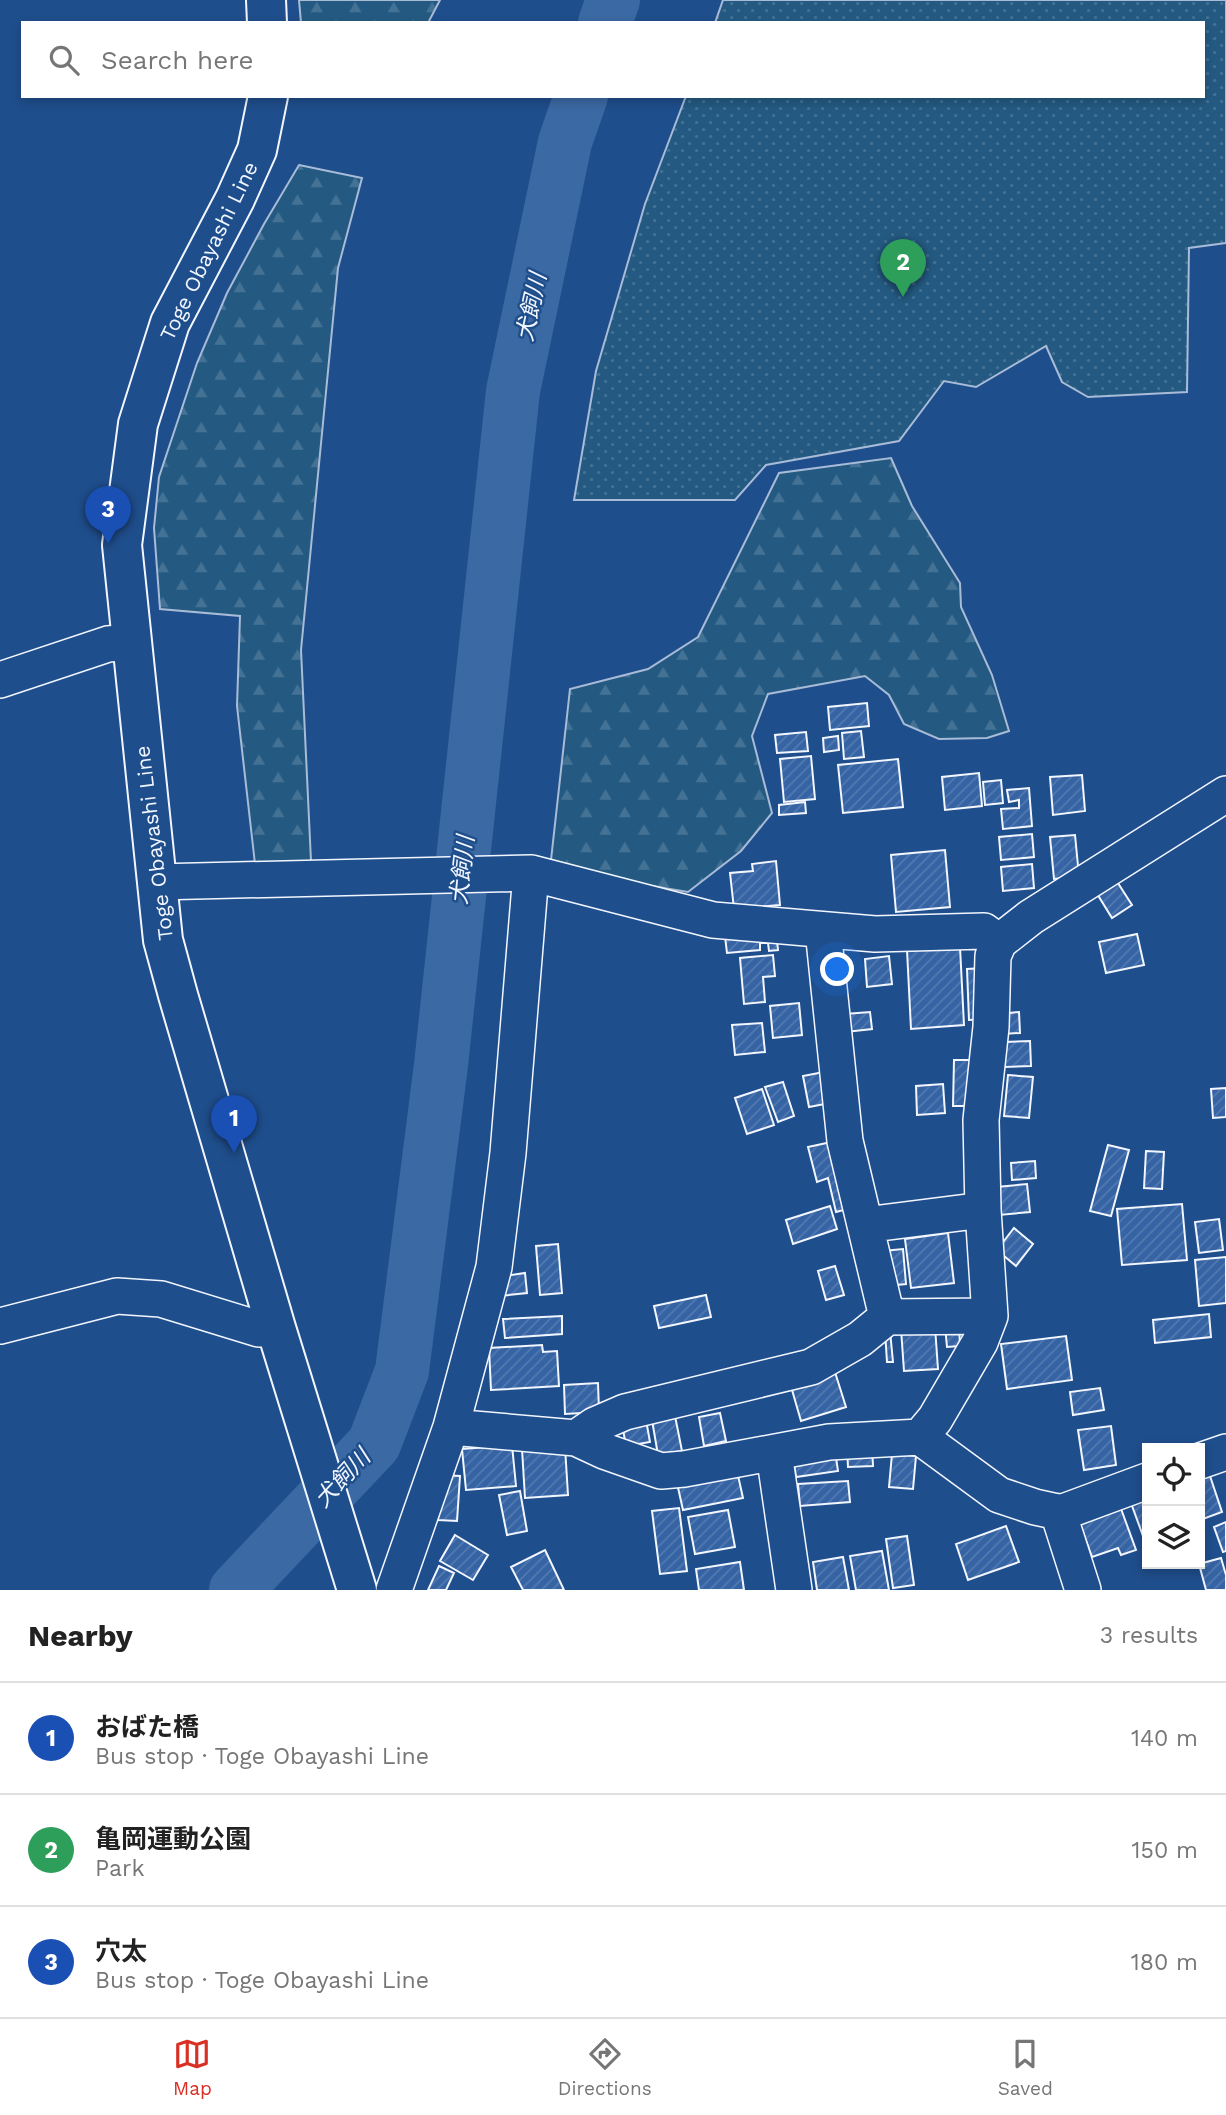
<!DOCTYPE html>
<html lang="en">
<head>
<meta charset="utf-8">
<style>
  :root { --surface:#fff; --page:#f6f6f6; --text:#222; --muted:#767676; --line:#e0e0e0; --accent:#d93025 }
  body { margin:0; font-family:"Work Sans","Noto Sans JP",sans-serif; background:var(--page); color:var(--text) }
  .controls { position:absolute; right:21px; bottom:21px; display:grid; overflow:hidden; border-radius:0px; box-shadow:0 4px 10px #0003 }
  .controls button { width:63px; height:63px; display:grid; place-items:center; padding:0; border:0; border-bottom:2px solid var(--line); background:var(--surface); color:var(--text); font:35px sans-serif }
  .you { position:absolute; left:838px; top:970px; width:24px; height:24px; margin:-18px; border:5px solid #fff; border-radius:50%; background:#1a73e8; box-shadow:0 0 0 10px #1a73e833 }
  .badge { display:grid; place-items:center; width:46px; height:46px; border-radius:50%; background:var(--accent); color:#fff; font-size:23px; font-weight:700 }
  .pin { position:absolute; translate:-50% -58px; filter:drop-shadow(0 2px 4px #0008) }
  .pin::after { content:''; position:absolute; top:37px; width:24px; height:21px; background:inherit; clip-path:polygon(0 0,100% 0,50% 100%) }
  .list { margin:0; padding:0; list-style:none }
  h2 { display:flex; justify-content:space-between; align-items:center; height:91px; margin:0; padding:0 28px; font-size:30px }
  h2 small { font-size:23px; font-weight:400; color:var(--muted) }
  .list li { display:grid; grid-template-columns:46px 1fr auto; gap:21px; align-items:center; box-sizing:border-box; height:112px; padding:0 28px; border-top:2px solid var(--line) }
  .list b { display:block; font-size:26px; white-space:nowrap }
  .list p { margin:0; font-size:23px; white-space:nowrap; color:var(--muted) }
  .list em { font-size:23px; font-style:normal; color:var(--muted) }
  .icon { flex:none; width:38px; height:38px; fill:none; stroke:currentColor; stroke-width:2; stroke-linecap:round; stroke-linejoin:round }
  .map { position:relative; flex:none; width:1226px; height:1590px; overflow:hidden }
  .search { position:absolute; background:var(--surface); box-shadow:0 4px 10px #0003; left:21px; right:21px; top:21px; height:77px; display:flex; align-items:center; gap:18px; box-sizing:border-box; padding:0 24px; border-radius:0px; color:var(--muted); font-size:26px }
  .sheet { height:427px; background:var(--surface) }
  nav { display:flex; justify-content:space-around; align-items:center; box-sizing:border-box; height:98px; border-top:2px solid var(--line); background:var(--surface); font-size:19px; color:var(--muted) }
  nav a { display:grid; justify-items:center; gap:4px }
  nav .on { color:var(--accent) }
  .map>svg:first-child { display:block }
</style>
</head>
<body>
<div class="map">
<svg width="1226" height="1590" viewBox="0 0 1226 1590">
  <defs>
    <pattern id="forest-firs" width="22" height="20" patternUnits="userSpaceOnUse" patternTransform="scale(1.75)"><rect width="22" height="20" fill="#245a82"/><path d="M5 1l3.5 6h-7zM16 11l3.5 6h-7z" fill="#447295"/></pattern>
    <pattern id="park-dots" width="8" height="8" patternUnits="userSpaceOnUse" patternTransform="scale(1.75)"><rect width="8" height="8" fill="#245a82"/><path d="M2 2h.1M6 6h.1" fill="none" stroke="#447295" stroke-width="1.8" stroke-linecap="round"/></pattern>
    <pattern id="building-hatch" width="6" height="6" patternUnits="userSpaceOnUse" patternTransform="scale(1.75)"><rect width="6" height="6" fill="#3563a3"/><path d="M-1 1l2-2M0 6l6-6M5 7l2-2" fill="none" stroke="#537ab1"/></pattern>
  </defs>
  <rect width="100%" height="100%" fill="#1f4e8c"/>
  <path fill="url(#forest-firs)" stroke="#a8bbd7" stroke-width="2" d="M 299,0 L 440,0 L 428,23 L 301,23 Z
    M 299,165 L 362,178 L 338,268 L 301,650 L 311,861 L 255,864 L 237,706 L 240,616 L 160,609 L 154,528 L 159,477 L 197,363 L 227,293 L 264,224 Z
    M 891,458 L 912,506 L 960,583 L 961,607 L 992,675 L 1009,731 L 987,738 L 939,739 L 904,724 L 889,695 L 865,676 L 768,694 L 752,736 L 772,813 L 741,851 L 688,892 L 550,869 L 570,689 L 648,669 L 698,637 L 779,473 Z"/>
  <path fill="url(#park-dots)" stroke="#a8bbd7" stroke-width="2" d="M 723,0 L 1226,0 L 1226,243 L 1189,248 L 1187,392 L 1088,397 L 1062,382 L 1046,346 L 976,387 L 944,381 L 899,441 L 766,465 L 735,500 L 574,500 L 596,371 L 645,204 L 686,96 L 1203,96 L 1203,23 L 715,23 Z"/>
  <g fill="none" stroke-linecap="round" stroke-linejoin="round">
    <path stroke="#3b69a3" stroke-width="54" d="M 605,23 L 613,0
      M 236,1590 L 374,1444 L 402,1371 L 441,1065 L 513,391 L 565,142 L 581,96"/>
  </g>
  <path fill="url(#building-hatch)" stroke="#f2f6ff" stroke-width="2" d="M 867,703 L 869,726 L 830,730 L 828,707 Z
    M 861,731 L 864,757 L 844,759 L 842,733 Z
    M 806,732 L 808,751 L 777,753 L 775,735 Z
    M 838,736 L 839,750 L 824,752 L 823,738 Z
    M 811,756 L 815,799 L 784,802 L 780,759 Z
    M 898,759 L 903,807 L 843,813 L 838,765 Z
    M 979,773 L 982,806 L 945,810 L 942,777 Z
    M 1082,775 L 1085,811 L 1053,815 L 1050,777 Z
    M 1001,780 L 1003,803 L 985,805 L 983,782 Z
    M 1029,788 L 1032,826 L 1003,829 L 1001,809 L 1019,808 L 1019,800 L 1009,802 L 1007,790 Z
    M 805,802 L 806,813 L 779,815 L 779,805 Z
    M 1032,834 L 1034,857 L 1001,860 L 999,837 Z
    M 1075,835 L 1079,876 L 1054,879 L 1050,837 Z
    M 945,850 L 950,907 L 896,912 L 891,855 Z
    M 776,861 L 780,905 L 734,909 L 730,873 L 753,871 L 752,864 Z
    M 1032,864 L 1034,888 L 1003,891 L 1001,867 Z
    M 1116,880 L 1132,905 L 1112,918 L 1096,892 Z
    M 724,928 L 776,931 L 778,950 L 769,951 L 768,943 L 760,943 L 760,950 L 727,953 Z
    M 1137,934 L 1144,965 L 1106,973 L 1099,942 Z
    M 960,947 L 964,1025 L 911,1029 L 907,950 Z
    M 773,955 L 775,976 L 763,977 L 765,1002 L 744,1004 L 740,958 Z
    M 889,956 L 892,984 L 867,987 L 865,959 Z
    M 984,968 L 987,1019 L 969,1020 L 967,969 Z
    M 799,1003 L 802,1035 L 773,1038 L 770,1006 Z
    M 870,1012 L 872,1029 L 846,1032 L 845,1014 Z
    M 1019,1012 L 1020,1033 L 1002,1034 L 1001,1014 Z
    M 762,1023 L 765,1052 L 735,1055 L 732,1025 Z
    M 1030,1041 L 1031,1066 L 1005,1067 L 1005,1042 Z
    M 954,1060 L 977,1060 L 976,1106 L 953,1106 Z
    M 829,1071 L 835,1102 L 809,1107 L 803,1076 Z
    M 1008,1075 L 1033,1077 L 1029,1118 L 1004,1116 Z
    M 783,1082 L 794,1116 L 778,1122 L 765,1087 Z
    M 943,1084 L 945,1113 L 917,1115 L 916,1086 Z
    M 1226,1088 L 1226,1117 L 1213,1118 L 1211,1089 Z
    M 762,1089 L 774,1125 L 747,1134 L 735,1098 Z
    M 836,1141 L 851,1208 L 836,1212 L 828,1178 L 817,1182 L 808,1147 Z
    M 1108,1145 L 1129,1150 L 1111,1216 L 1090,1211 Z
    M 1146,1151 L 1164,1152 L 1162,1189 L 1144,1188 Z
    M 1035,1161 L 1036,1178 L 1012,1180 L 1011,1163 Z
    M 1027,1184 L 1030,1212 L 999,1215 L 997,1187 Z
    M 1182,1204 L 1187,1260 L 1122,1265 L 1117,1209 Z
    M 830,1206 L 837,1229 L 793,1244 L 786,1220 Z
    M 1219,1219 L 1223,1250 L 1199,1253 L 1195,1222 Z
    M 1014,1228 L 1033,1244 L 1016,1266 L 997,1250 Z
    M 948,1233 L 954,1283 L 911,1288 L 905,1239 Z
    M 558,1244 L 562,1293 L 540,1295 L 536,1246 Z
    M 903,1249 L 906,1284 L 887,1286 L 883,1251 Z
    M 1226,1257 L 1226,1303 L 1199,1306 L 1195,1260 Z
    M 835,1266 L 844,1295 L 826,1300 L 818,1271 Z
    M 525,1273 L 527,1293 L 500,1296 L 497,1277 Z
    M 706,1295 L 711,1317 L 659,1328 L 654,1306 Z
    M 1209,1314 L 1211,1337 L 1155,1343 L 1153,1320 Z
    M 562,1316 L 562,1334 L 505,1338 L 503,1319 Z
    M 959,1325 L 960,1346 L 947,1347 L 945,1326 Z
    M 935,1327 L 938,1369 L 904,1371 L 901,1329 Z
    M 885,1331 L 890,1331 L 893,1362 L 887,1362 Z
    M 1066,1336 L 1072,1380 L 1007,1389 L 1001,1344 Z
    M 542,1345 L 543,1352 L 557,1351 L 559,1386 L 491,1390 L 489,1348 Z
    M 834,1369 L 846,1407 L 801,1421 L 790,1383 Z
    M 598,1383 L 599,1412 L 565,1414 L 564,1385 Z
    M 1100,1388 L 1104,1410 L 1073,1415 L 1070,1392 Z
    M 720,1413 L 726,1441 L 704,1446 L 699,1417 Z
    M 675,1416 L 682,1451 L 658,1455 L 652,1420 Z
    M 646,1420 L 650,1442 L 626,1446 L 622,1424 Z
    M 1111,1426 L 1116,1465 L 1084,1470 L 1078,1430 Z
    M 512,1445 L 516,1486 L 466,1490 L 462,1449 Z
    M 872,1446 L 873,1466 L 848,1467 L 847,1447 Z
    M 565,1447 L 568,1495 L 525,1498 L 522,1449 Z
    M 835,1451 L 838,1471 L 796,1477 L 793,1458 Z
    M 892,1454 L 916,1456 L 913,1489 L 889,1487 Z
    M 737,1471 L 743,1498 L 683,1510 L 677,1483 Z
    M 442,1475 L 460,1476 L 457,1521 L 438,1520 Z
    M 1210,1476 L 1222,1512 L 1200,1520 L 1200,1479 Z
    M 848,1481 L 850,1502 L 800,1506 L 798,1484 Z
    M 520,1491 L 527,1531 L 507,1535 L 499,1495 Z
    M 1147,1497 L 1147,1547 L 1131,1503 Z
    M 1120,1506 L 1136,1550 L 1121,1555 L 1118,1548 L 1092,1557 L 1079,1521 Z
    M 679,1508 L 687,1571 L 660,1574 L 652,1511 Z
    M 728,1510 L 735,1547 L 695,1554 L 688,1517 Z
    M 1226,1522 L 1226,1551 L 1223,1552 L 1214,1527 Z
    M 1006,1526 L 1019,1562 L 968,1580 L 956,1544 Z
    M 455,1535 L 488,1555 L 473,1580 L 440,1561 Z
    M 907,1536 L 914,1585 L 893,1588 L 886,1539 Z
    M 545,1550 L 564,1590 L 523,1590 L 511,1567 Z
    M 882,1551 L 889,1590 L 856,1590 L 850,1556 Z
    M 843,1557 L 849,1590 L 817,1590 L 813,1562 Z
    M 1221,1558 L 1226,1575 L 1226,1590 L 1206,1590 L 1199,1564 Z
    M 740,1562 L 744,1590 L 699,1590 L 696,1569 Z
    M 439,1566 L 454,1573 L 446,1590 L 428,1590 Z"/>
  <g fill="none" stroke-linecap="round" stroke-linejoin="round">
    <defs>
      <path id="minor" d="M 0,680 L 108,644 L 131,642
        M 156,882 L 531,873 L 713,920 L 875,934 L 984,931 L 999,942
        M 823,930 L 845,1141 L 887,1317
        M 865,1225 L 983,1210
        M 0,1326 L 117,1296 L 161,1299 L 259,1329 L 276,1328
        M 451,1427 L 576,1438 L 604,1451 L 661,1471 L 684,1469 L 829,1442 L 920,1437 L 999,1495 L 1035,1507 L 1058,1512 L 1066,1511 L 1147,1481
        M 920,1437 L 935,1419 L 980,1342 L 990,1316 L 983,1210 L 981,1120 L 991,1027 L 993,956 L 999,942 L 1031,917 L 1226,794
        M 576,1438 L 595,1425 L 625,1412 L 811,1367 L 860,1339 L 887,1317 L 990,1316
        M 774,1453 L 794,1590
        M 1200,1461 L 1226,1452
        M 1058,1512 L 1083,1590
        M 394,1590 L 451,1427 L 494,1267 L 508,1153 L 531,873"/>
      <path id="major" d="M 266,0 L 267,23
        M 268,96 L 257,150 L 235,199 L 170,323 L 138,424 L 122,545 L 163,940 L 178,995 L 276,1328 L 357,1590"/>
    </defs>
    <use href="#minor" stroke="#f2f6ff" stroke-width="38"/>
    <use href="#major" stroke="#f2f6ff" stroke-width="42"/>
    <use href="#minor" stroke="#1f4e8c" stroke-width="35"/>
    <use href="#major" stroke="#1f4e8c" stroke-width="38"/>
  </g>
  <g text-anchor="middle" stroke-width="5" stroke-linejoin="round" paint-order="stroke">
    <g font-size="21" fill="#f2f6ff" stroke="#1f4e8c">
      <text transform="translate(209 251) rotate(-64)" y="7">Toge Obayashi Line</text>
      <text transform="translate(154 843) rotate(-97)" y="7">Toge Obayashi Line</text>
    </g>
    <g font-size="23" font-style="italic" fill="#f2f6ff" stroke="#1f4e8c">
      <text transform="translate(531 307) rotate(-78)" y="8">犬飼川</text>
      <text transform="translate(462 870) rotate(-84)" y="8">犬飼川</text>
      <text transform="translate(342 1478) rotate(-47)" y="8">犬飼川</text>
    </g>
  </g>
</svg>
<div class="controls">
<button><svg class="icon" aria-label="locate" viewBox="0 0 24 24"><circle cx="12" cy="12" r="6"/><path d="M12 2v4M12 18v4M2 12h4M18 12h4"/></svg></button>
<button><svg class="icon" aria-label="layers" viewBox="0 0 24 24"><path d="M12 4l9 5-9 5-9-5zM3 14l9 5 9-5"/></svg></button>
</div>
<div class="you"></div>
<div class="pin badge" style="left:234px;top:1153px;background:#1a4fb4">1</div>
<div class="pin badge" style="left:903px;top:297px;background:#2e9e5b">2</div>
<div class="pin badge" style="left:108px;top:544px;background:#1a4fb4">3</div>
<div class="search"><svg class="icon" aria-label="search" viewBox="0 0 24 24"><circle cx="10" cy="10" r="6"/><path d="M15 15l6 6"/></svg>Search here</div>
</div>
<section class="sheet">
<h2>Nearby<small>3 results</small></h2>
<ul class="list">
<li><span class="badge" style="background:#1a4fb4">1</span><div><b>おばた橋</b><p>Bus stop · Toge Obayashi Line</p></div><em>140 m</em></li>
<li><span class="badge" style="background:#2e9e5b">2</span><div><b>亀岡運動公園</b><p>Park</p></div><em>150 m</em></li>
<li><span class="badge" style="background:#1a4fb4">3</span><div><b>穴太</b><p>Bus stop · Toge Obayashi Line</p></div><em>180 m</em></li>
</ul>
</section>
<nav>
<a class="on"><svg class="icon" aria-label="map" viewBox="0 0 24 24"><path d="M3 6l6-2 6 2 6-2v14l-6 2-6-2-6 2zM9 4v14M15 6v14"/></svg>Map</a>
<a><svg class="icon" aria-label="directions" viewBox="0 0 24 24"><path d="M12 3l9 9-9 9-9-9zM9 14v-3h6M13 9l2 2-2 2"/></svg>Directions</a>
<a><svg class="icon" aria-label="saved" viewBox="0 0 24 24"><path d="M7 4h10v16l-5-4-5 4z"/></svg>Saved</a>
</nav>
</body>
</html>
